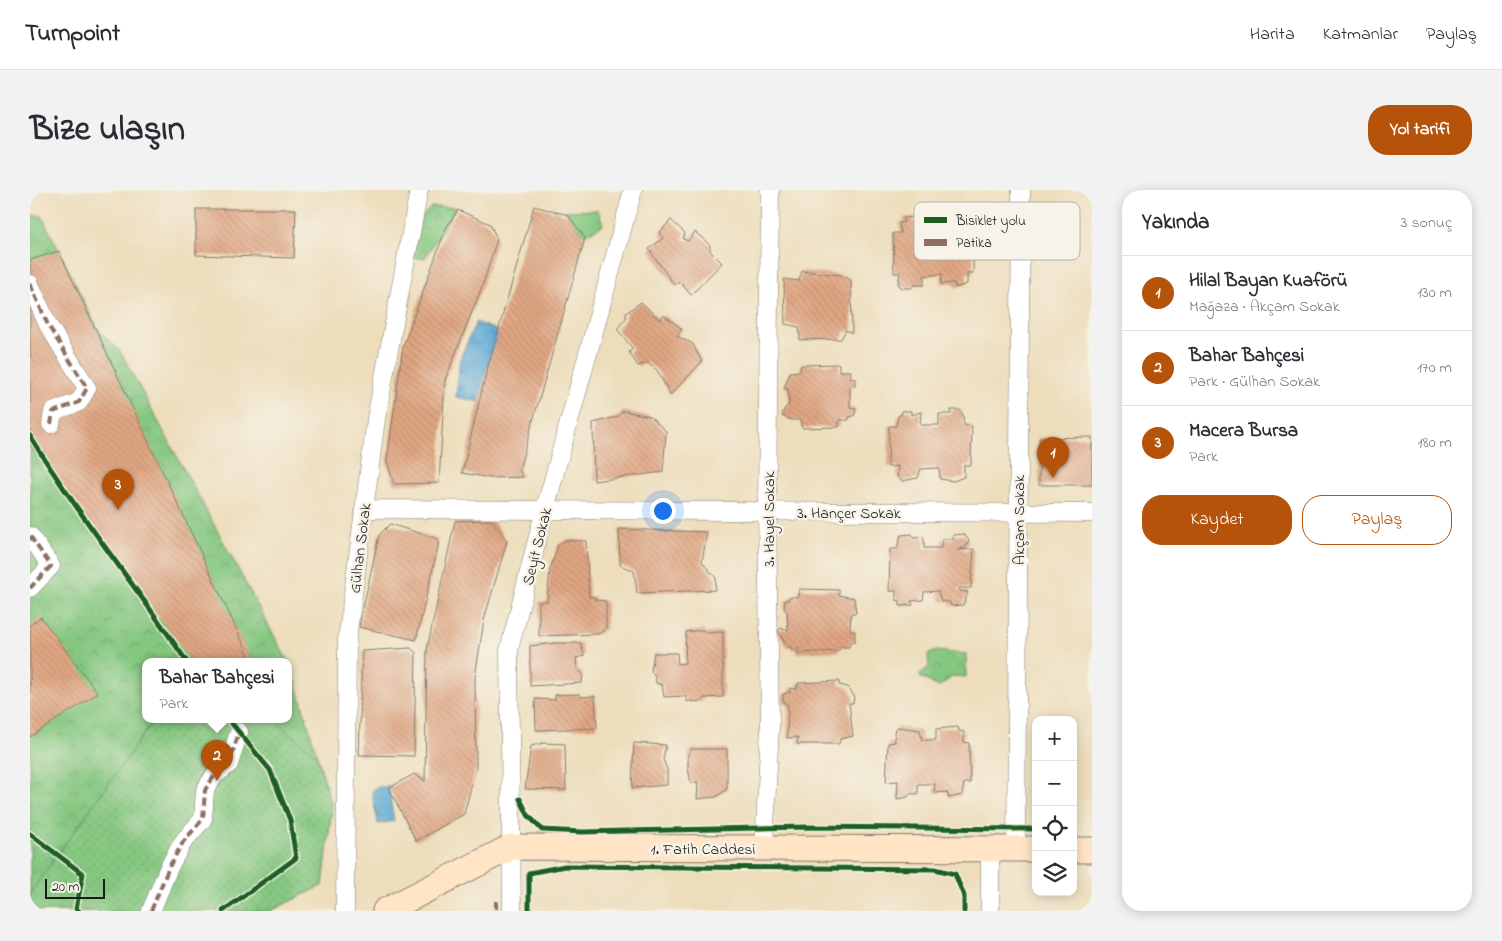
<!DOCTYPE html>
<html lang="tr">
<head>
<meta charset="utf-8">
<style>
  :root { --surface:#fff; --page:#f2f2f3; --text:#2b2b33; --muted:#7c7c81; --line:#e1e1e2; --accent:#b45309 }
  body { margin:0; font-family:"Indie Flower",sans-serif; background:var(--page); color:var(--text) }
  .controls { position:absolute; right:15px; bottom:15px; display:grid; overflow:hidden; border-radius:10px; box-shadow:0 2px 12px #0003 }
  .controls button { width:45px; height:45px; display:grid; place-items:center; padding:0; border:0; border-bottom:1px solid var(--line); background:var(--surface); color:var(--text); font:25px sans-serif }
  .scale { position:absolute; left:15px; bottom:12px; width:60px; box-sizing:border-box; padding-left:5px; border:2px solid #1c1c1c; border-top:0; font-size:14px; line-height:18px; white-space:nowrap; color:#1c1c1c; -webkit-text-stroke:4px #f7f3e8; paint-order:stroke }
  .you { position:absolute; left:632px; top:320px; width:18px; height:18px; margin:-12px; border:4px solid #fff; border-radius:50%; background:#1a73e8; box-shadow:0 0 0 8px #1a73e833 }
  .badge { display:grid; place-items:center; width:32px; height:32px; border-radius:50%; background:var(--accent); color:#fff; font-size:16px; font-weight:700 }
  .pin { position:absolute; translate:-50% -41px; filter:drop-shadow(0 1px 2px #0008) }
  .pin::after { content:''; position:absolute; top:26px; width:18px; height:15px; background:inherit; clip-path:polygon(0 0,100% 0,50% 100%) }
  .popup { position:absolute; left:112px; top:468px; width:150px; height:65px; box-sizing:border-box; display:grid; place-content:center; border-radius:10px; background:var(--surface); filter:drop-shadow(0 1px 4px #0005); font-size:16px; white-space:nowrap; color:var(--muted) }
  .popup b { font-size:19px; color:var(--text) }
  .popup::after { content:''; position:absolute; left:50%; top:100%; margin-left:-10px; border:10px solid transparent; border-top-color:var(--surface) }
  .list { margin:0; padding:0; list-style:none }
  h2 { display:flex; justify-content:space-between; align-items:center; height:65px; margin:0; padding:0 20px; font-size:21px }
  h2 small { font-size:16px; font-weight:400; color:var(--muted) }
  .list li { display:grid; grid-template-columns:32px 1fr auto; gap:15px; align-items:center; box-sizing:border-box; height:75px; padding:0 20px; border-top:1px solid var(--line) }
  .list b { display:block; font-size:19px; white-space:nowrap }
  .list p { margin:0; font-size:16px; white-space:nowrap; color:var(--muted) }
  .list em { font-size:16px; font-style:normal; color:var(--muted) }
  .actions { display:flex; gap:10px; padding:15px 20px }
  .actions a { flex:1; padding:11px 0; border:1px solid var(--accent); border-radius:20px; text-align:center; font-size:18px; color:var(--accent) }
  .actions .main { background:var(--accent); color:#fff }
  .icon { flex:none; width:28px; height:28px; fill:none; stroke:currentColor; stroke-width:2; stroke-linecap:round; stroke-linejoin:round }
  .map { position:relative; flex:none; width:1062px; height:721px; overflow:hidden; border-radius:20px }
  header { display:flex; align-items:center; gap:30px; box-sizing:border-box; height:70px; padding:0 25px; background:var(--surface); border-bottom:1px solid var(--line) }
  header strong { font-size:24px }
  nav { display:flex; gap:28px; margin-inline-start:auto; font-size:18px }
  .intro { display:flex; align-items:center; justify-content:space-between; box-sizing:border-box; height:120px; padding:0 30px }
  h1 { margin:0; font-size:35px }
  .button { padding:12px 22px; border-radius:20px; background:var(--accent); color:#fff; font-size:18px; font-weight:700 }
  main { display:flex; gap:30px; padding:0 30px }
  aside { flex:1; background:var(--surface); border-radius:20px; box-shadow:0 2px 12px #0003 }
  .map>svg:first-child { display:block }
</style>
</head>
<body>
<header>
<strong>Turnpoint</strong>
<nav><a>Harita</a><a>Katmanlar</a><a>Paylaş</a></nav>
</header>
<div class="intro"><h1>Bize ulaşın</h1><a class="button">Yol tarifi</a></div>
<main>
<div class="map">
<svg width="1062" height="721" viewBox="0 0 1062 721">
  <defs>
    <pattern id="park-crowns" width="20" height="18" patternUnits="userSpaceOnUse" patternTransform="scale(1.25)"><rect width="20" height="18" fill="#85c780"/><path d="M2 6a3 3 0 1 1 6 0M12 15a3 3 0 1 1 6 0" fill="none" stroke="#72aa6e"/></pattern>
    <pattern id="garden-dots" width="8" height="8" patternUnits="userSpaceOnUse" patternTransform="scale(1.25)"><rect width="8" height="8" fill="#85c780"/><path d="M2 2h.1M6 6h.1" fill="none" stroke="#72aa6e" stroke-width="1.8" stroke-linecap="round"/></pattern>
    <pattern id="water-ripples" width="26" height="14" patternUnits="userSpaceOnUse" patternTransform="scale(1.25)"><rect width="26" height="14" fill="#5aa7d3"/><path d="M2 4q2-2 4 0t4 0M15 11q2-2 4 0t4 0" fill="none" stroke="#4a87aa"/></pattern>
    <pattern id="building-back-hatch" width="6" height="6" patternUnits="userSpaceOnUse" patternTransform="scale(1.25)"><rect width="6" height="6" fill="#e0a682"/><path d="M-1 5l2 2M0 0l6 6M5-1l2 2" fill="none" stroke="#c08e70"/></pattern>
  </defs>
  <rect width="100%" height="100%" fill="#f7f3e8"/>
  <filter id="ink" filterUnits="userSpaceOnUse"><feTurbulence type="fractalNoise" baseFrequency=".02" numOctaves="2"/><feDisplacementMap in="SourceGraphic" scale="10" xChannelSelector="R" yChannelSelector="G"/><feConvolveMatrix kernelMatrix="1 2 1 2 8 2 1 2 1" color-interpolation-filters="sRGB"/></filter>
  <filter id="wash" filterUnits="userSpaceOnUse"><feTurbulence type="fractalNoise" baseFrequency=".0096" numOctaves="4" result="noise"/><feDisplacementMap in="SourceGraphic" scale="20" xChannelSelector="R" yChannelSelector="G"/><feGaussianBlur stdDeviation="1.12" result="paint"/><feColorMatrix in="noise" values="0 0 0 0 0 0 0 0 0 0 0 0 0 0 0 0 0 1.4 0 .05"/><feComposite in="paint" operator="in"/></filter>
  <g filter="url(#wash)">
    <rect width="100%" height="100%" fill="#edddbb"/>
    <path fill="#85c780" stroke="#50724e" d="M 568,20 L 573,35 L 554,45 L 536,21 Z"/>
    <path fill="url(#park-crowns)" stroke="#50724e" fill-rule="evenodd" d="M 401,17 L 426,17 L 395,68 L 381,68 L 388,31 Z
      M 0,25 L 12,26 L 68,140 L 90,161 L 262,479 L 302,617 L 293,695 L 240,721 L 0,721 ZM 116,472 L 258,472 L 258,530 L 116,530 Z
      M 906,461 L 936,464 L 936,487 L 923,486 L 909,497 L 890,487 L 891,483 L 899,477 L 898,465 Z"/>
    <path fill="url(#garden-dots)" stroke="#50724e" d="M 124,530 L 244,530 L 287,566 L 302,617 L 293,695 L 240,721 L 0,721 L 0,703 Z"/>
    <path fill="url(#water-ripples)" stroke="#3b6278" d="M 446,132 L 468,141 L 450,212 L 426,207 L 430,169 Z
      M 358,596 L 364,631 L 348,634 L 342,602 L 345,598 Z"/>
    <g id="blocks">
      <path fill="url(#building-back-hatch)" d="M 504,16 L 538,25 L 555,48 L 489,280 L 493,287 L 461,288 L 432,283 L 456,183 Z
        M 166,19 L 266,19 L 264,68 L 166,65 Z
        M 428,20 L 460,34 L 467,49 L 453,94 L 415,190 L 409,293 L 364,294 L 357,272 L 373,156 L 416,38 Z
        M 884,27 L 883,32 L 896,30 L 896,42 L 913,42 L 914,32 L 935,29 L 937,45 L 944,44 L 943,83 L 937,83 L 937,94 L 925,98 L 924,93 L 911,94 L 912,84 L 894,86 L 894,95 L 884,95 L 881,98 L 872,98 L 868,94 L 870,83 L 864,83 L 863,43 L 871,43 L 869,33 L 874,32 L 873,28 Z
        M 641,30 L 655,43 L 653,49 L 658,51 L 665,42 L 680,55 L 680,61 L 692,73 L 661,105 L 650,92 L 644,95 L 619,59 L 633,48 L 629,43 Z
        M 29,61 L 222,472 L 162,472 L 0,255 L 0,70 Z
        M 772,81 L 810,85 L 821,90 L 822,143 L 816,140 L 811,149 L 770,150 L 769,137 L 755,134 L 754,89 L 769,91 Z
        M 611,112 L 630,130 L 634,125 L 652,139 L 647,146 L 663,154 L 672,172 L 640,205 L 627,180 L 617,173 L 608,176 L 599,162 L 603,159 L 587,139 L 596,128 L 596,123 Z
        M 809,174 L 809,181 L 821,181 L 820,187 L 825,188 L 825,196 L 820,197 L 820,217 L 826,219 L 824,226 L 819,227 L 819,230 L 809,230 L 809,237 L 772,238 L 770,230 L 762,230 L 752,226 L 754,219 L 759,215 L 758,199 L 754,198 L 760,182 L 770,181 L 771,175 Z
        M 921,220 L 930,220 L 933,225 L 934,235 L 942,236 L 941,275 L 934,275 L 934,287 L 923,291 L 910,289 L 909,278 L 891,279 L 888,288 L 872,291 L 867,287 L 868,276 L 858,277 L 859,236 L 866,236 L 868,226 L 872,224 L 871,221 L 881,221 L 881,225 L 891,222 L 890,235 L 909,235 L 909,224 L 921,224 Z
        M 593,221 L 620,226 L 636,241 L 633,282 L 564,291 L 563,233 L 587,227 Z
        M 1062,247 L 1062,295 L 1009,295 L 1009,248 Z
        M 462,330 L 477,351 L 454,430 L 445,487 L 446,578 L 434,624 L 386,651 L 359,598 L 384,584 L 395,591 L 397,459 L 425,331 Z
        M 360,334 L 408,349 L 408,357 L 386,450 L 329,437 L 349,345 Z
        M 589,339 L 677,342 L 672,372 L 686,388 L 685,400 L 607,403 L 604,381 L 590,375 Z
        M 882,344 L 883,348 L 894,347 L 894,358 L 911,358 L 912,349 L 923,349 L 923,345 L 934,344 L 939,351 L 936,357 L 927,360 L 944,359 L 941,398 L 929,398 L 930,401 L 938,402 L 933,415 L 921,416 L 920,412 L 911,411 L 908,401 L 894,402 L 893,410 L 881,411 L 883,415 L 870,416 L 870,411 L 866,410 L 866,401 L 859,401 L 860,359 L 867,359 L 871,345 Z
        M 536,350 L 556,351 L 559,407 L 565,407 L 565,410 L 576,411 L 576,438 L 569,444 L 509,446 L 509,412 L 517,411 L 520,380 L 528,355 Z
        M 769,399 L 809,400 L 809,405 L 824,408 L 826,423 L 821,423 L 820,440 L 825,441 L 825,452 L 820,452 L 819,457 L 809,457 L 809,461 L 766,463 L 769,458 L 762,460 L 761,457 L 757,457 L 748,441 L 751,438 L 758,441 L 757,422 L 754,419 L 755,410 L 758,410 L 759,407 L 768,407 Z
        M 11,427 L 68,503 L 0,547 L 0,435 Z
        M 673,440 L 675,443 L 693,442 L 693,507 L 674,508 L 671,512 L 656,511 L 656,506 L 634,507 L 632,495 L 626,493 L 625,487 L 621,481 L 624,463 L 647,463 L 648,474 L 655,473 L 656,442 Z
        M 525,453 L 551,453 L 554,466 L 546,468 L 547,479 L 553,484 L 552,493 L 500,496 L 500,456 Z
        M 381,458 L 386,463 L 384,566 L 329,565 L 332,461 Z
        M 809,491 L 809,495 L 818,497 L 824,506 L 823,513 L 819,513 L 823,546 L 810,549 L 809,554 L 767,554 L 768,547 L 757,548 L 758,515 L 753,512 L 753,504 L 760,502 L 760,498 L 767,499 L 768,493 Z
        M 549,504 L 550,507 L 565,506 L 567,538 L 506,540 L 505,509 L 525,510 L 525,505 Z
        M 868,537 L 890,540 L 892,550 L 906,550 L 906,539 L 928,537 L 929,541 L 934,542 L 934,552 L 939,553 L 940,593 L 934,593 L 932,605 L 919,608 L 917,602 L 904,603 L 905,594 L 888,594 L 888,604 L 878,604 L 878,607 L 867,609 L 868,591 L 856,592 L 858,553 L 865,552 L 864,541 Z
        M 513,553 L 535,554 L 536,600 L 495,599 L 501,556 Z
        M 604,553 L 636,555 L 633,569 L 637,580 L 637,595 L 602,598 Z
        M 661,559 L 697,559 L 697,599 L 686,607 L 667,609 L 668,592 L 661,593 L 658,578 L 658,564 Z"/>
    </g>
  </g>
  <g filter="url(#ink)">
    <use href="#blocks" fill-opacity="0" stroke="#847c6c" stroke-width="1"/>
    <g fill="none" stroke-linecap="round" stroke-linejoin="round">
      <defs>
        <path id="street" d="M 0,94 L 18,135 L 57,198 L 49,212 L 23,222 L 21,234
          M 334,319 L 1062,323
          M 0,346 L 21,376 L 0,398
          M 734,658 L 740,536 L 737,322 L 740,0
          M 960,659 L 960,721
          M 986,659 L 991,0
          M 121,721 L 139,677 L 153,652 L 173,629 L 175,600 L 184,586 L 199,574 L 209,542
          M 315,721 L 317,450 L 346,229 L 389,0
          M 482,721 L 479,460 L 515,319 L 603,0"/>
        <path id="secondary" d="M 1043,660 L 1062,660
          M 355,721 L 481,657 L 1006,659"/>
      </defs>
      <use href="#street" stroke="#847c6c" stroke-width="19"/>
      <use href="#secondary" stroke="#847c6c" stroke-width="27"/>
      <use href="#street" stroke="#fff" stroke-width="18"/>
      <use href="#secondary" stroke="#ffe4c6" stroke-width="25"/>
      <path stroke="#8d6e63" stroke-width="4" stroke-dasharray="8 4" stroke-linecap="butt" d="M 0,94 L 18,135 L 57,198 L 49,212 L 23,222 L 21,234
        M 0,346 L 21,376 L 0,398
        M 466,711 L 466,721
        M 121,721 L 139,677 L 153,652 L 173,629 L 175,600 L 184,586 L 199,574 L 209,542"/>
      <defs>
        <path id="cycleway" d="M 0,246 C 48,325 106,396 157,472
          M 490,609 L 498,625 L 512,640 L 552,642 L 776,637 L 1006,639
          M 0,644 L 53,684 L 46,719 L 49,721
          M 193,721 L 266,668 L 260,630 L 240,580 L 199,530
          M 499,721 L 499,683 L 535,676 L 905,679 L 925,684 L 934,706 L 934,721"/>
      </defs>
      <use href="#cycleway" stroke="#f7f3e8" stroke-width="8"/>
      <use href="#cycleway" stroke="#1b5e20" stroke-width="5"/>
    </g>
  </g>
  <g text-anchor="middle" stroke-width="5" stroke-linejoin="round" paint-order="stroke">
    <g font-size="16" fill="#1c1c1c" stroke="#f7f3e8">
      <text x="819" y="328">3. Hançer Sokak</text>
      <text transform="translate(738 329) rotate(-90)" y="6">3. Hayel Sokak</text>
      <text transform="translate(988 330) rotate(-90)" y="6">Akçam Sokak</text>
      <text transform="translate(506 356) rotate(-76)" y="6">Seyit Sokak</text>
      <text transform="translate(329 358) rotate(-83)" y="6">Gülhan Sokak</text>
      <text x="673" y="664">1. Fatih Caddesi</text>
    </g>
  </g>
  <rect x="884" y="12" width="166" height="58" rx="8" fill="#f7f3e8" stroke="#b5b2ab" stroke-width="1"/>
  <rect x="894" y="27" width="23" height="6" fill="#1b5e20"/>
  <rect x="894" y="49" width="23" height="7" fill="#8d6e63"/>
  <g font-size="14" fill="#1c1c1c">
    <text x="926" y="35">Bisiklet yolu</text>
    <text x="926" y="57">Patika</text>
  </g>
</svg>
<div class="controls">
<button>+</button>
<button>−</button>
<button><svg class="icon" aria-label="locate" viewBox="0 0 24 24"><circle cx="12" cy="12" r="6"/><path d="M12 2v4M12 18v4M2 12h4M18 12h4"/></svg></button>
<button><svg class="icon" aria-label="layers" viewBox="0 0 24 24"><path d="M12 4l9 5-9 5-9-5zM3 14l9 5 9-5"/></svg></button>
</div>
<div class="scale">20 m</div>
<div class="you"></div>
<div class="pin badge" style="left:1023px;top:288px">1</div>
<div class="pin badge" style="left:187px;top:591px">2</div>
<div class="popup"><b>Bahar Bahçesi</b>Park</div>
<div class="pin badge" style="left:88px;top:320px">3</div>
</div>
<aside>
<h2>Yakında<small>3 sonuç</small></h2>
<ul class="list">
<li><span class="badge">1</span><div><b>Hilal Bayan Kuaförü</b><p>Mağaza · Akçam Sokak</p></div><em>130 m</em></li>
<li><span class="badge">2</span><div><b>Bahar Bahçesi</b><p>Park · Gülhan Sokak</p></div><em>170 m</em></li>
<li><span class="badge">3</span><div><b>Macera Bursa</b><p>Park</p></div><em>180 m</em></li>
</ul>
<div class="actions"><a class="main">Kaydet</a><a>Paylaş</a></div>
</aside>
</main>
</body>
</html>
